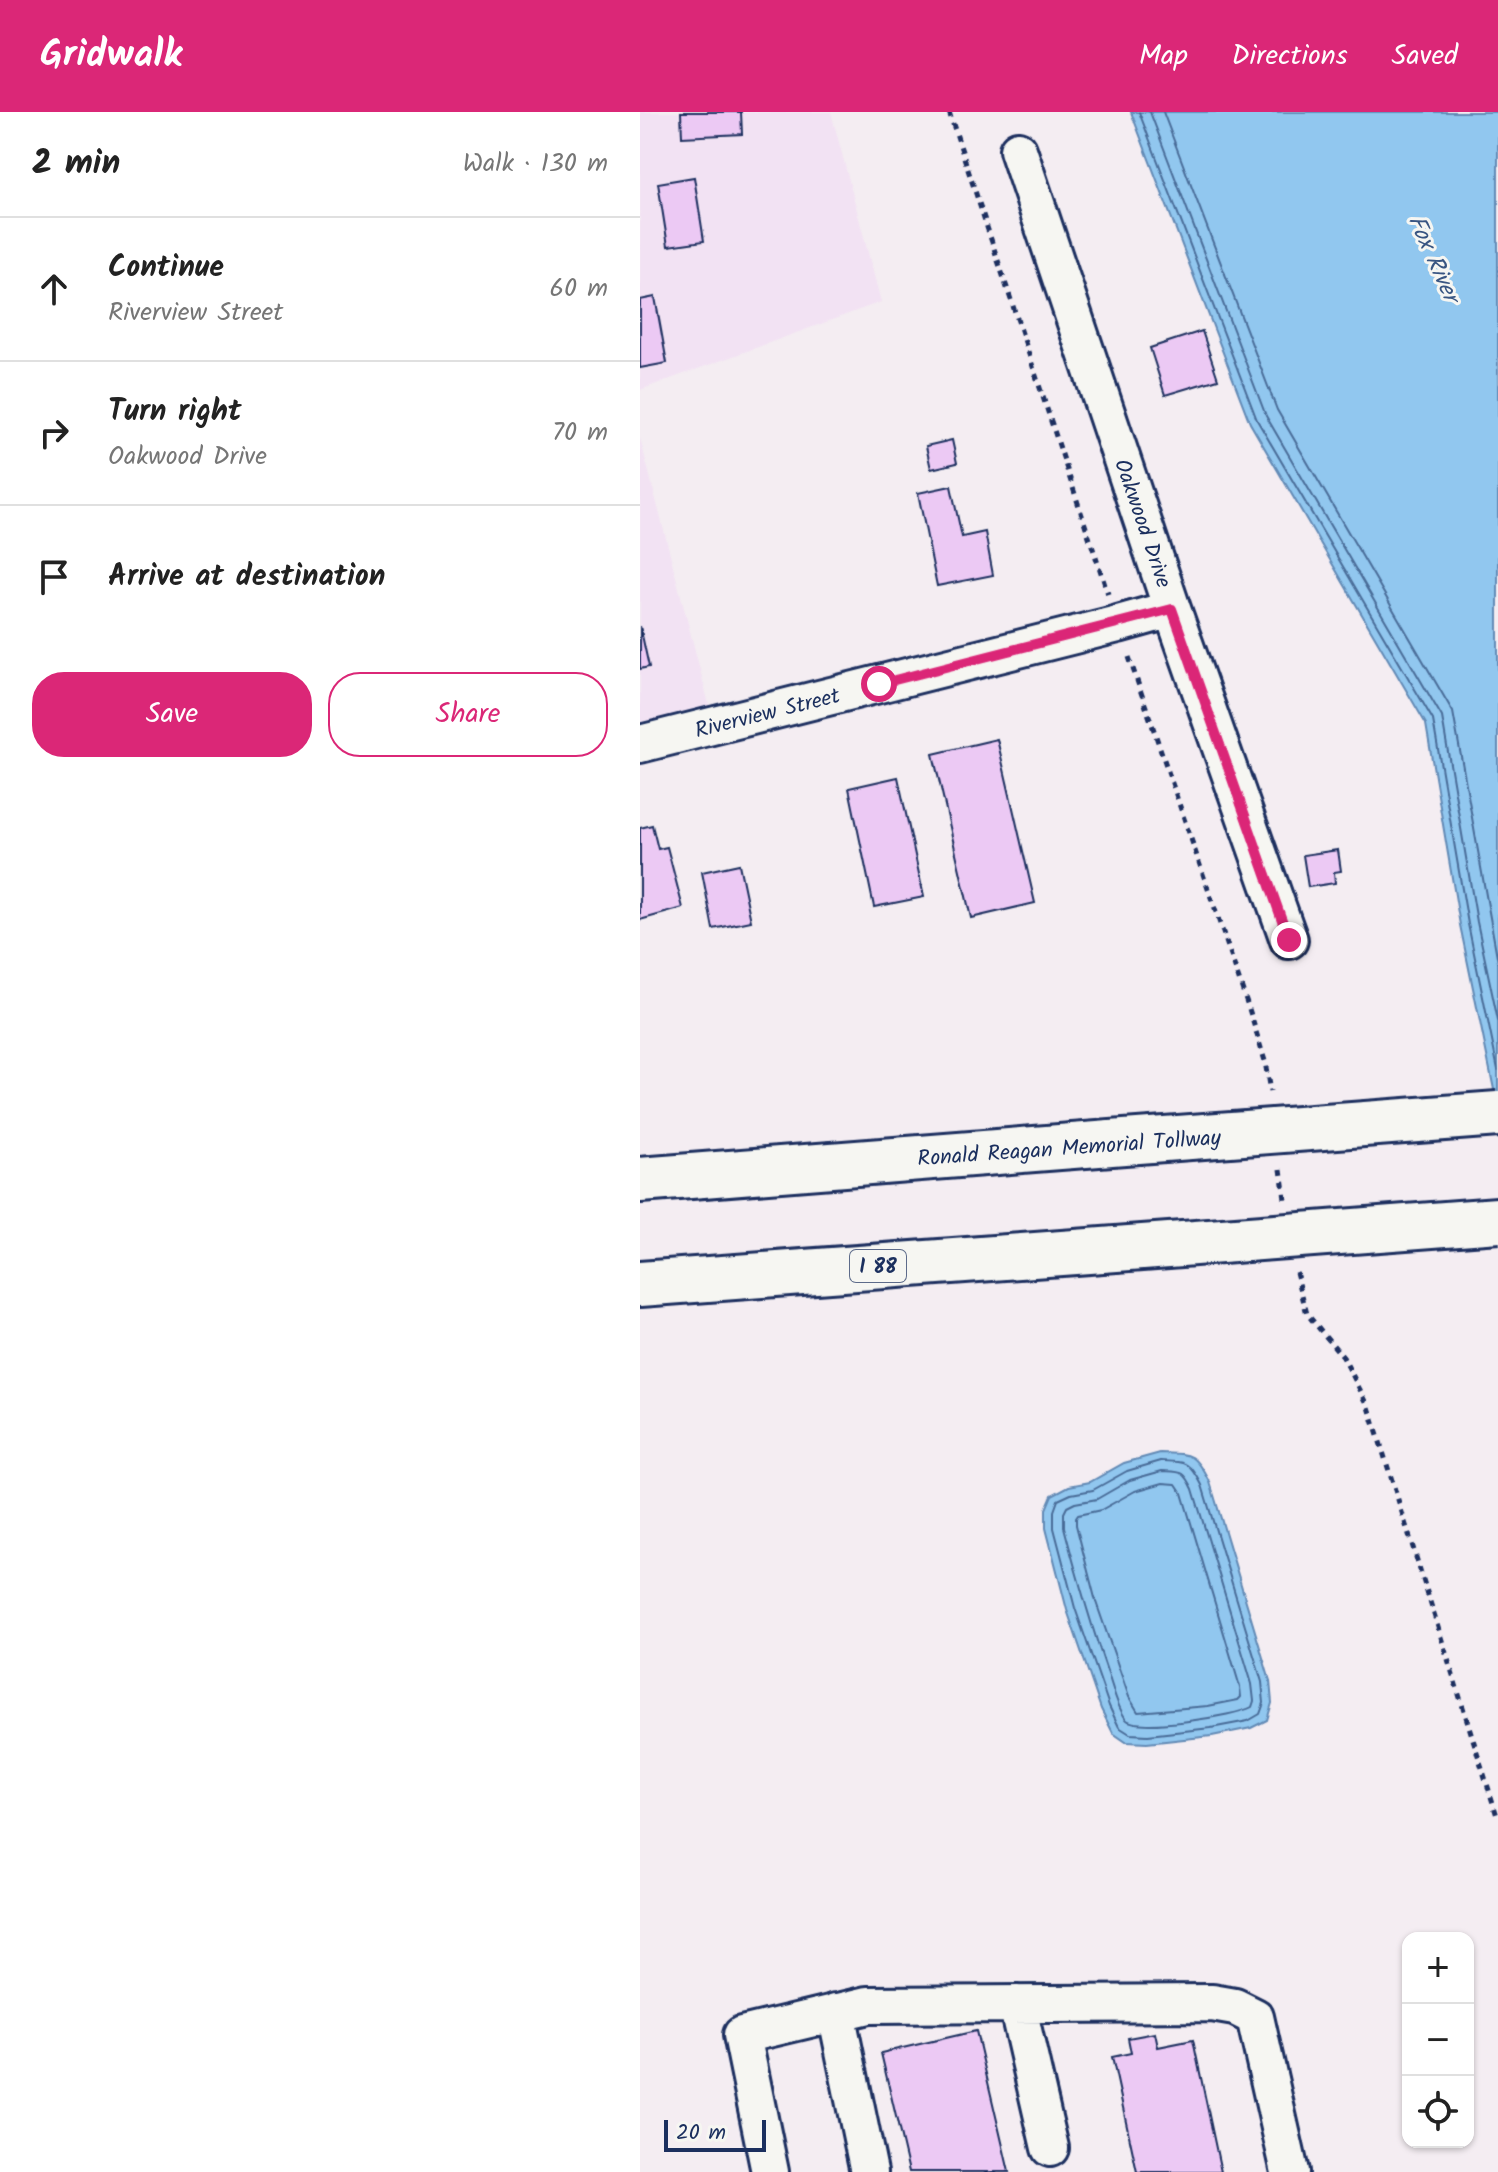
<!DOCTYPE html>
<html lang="en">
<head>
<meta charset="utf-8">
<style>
  :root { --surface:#fff; --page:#f6f6f6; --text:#222; --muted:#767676; --line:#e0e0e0; --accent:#db2777 }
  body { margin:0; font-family:Kalam,sans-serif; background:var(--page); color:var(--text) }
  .controls { position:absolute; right:24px; bottom:24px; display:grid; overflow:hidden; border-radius:16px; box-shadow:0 2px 6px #0004 }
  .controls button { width:72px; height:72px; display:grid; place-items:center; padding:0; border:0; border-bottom:2px solid var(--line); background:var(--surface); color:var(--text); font:40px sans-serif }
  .scale { position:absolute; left:24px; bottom:20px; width:102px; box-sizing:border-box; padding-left:8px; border:4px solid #1b2f5e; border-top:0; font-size:22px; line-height:28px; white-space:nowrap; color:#1b2f5e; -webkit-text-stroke:6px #f6f6f2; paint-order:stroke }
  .stop { position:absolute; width:24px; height:24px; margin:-18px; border:6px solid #db2777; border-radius:50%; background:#fff }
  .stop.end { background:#db2777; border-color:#fff; box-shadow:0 2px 8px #0008 }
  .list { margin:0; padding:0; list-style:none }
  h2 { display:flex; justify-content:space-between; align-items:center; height:104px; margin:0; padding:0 32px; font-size:34px }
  h2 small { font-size:26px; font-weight:400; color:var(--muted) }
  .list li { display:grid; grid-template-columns:52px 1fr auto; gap:24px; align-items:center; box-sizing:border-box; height:144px; padding:0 32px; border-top:2px solid var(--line) }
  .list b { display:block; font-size:30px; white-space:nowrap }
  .list p { margin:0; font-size:26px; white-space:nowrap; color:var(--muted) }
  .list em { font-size:26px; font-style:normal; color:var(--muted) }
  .actions { display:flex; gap:16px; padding:24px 32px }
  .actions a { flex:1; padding:18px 0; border:2px solid var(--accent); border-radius:32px; text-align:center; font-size:28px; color:var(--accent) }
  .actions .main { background:var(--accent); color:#fff }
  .icon { flex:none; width:44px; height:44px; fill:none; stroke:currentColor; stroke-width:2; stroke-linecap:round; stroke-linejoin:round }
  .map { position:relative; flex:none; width:858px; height:2060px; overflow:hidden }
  header { display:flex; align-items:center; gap:48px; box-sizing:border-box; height:112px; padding:0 40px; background:var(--accent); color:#fff }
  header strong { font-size:38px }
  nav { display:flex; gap:44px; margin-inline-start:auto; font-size:28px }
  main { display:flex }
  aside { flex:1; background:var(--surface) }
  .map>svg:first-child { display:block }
</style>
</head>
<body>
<header>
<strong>Gridwalk</strong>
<nav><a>Map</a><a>Directions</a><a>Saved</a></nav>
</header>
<main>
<aside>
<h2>2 min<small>Walk · 130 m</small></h2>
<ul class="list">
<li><svg class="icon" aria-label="ahead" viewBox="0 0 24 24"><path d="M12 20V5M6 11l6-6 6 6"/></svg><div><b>Continue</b><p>Riverview Street</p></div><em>60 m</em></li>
<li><svg class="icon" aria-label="right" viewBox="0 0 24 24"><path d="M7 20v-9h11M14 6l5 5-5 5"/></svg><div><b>Turn right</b><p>Oakwood Drive</p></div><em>70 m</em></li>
<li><svg class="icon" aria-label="arrive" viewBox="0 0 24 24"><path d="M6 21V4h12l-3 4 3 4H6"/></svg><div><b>Arrive at destination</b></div></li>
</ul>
<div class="actions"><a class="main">Save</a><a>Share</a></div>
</aside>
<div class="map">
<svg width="858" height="2060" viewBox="0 0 858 2060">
  <rect width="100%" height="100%" fill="#f4edf2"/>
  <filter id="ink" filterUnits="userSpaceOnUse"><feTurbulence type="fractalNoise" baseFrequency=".0125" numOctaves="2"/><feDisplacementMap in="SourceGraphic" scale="16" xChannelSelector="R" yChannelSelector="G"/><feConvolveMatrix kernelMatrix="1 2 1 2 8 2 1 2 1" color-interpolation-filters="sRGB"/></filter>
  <g filter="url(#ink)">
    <path fill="#f2e2f3" d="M 0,0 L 191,0 L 241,190 L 0,278 Z
      M 0,326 L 73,608 L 0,627 Z"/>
    <path fill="#91c7ef" stroke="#628ab5" stroke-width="2" d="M 491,0 L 858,0 L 858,997 L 820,813 L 786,612 L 610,311 Z
      M 520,1341 C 551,1342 555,1340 570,1370 L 630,1569 L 632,1591 L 627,1608 L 611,1616 L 572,1624 L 507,1631 L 486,1630 L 473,1621 L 461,1597 L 427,1498 L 406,1416 L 406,1397 L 412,1383 L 429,1374 L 450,1370 L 484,1351 Z"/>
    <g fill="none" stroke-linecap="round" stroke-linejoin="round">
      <path stroke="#4a6c98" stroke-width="2" d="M 499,0 L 617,308 L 793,608 L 828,812 L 858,958
        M 510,0 L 626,304 L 802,605 L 837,810 L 858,909
        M 523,0 L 637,298 L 813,600 L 858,850
        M 521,1349 C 547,1350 550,1349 562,1373 L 622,1570 L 624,1591 L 620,1602 L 608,1609 L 571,1616 L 508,1623 L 490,1622 L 479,1615 L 469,1594 L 435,1496 L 414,1416 L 414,1399 L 418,1388 L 431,1382 L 453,1378 L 487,1359 Z
        M 522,1359 C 542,1360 544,1358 553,1377 L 612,1572 L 614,1589 L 612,1595 C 596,1604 496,1620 486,1607 C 477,1595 473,1576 468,1562 C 451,1513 437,1464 424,1415 L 424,1401 L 427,1395 L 435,1391 L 457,1387 L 490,1368 Z
        M 523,1371 L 536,1372 L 542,1381 L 600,1575 L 601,1585 L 598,1588 L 568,1594 L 498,1600 L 489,1585 L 456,1490 L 436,1413 L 436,1406 L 438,1403 L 461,1398 L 495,1379 Z"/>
    </g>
    <path fill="#ecc9f4" stroke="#1b2f5e" stroke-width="2" d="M 41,0 L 101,0 L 102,22 L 42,25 Z
      M 54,65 L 64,129 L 28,134 L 18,71 Z
      M 15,185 L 27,251 L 0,256 L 0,188 Z
      M 562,219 L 578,267 L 525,283 L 510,236 Z
      M 312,328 L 317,351 L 291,357 L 286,334 Z
      M 311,374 L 322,425 L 345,420 L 353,463 L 297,474 L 278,381 Z
      M 0,514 L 9,555 L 0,557 Z
      M 357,627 L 395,791 L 331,806 L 293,642 Z
      M 258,665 L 284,785 L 234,795 L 209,676 Z
      M 12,713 L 18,737 L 27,735 L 43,796 L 0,808 L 0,716 Z
      M 698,738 L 701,759 L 694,760 L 695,771 L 668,775 L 663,743 Z
      M 99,752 L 111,809 L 73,817 L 62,760 Z
      M 336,1919 L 369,2060 L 269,2060 L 241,1941 Z
      M 515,1921 L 518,1935 L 553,1928 L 581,2060 L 497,2060 L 472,1945 L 491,1941 L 488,1926 Z"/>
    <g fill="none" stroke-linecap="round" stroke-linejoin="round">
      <defs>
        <path id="minor" d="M 378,38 L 532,497 L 649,828
          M 0,632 L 478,512 L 532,497
          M 377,1892 L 410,2036
          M 196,1900 L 229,2060
          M 130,2060 L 102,1923 L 228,1893 L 572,1891 L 595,1895 L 615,1905 L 650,2060"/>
        <path id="highway" d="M 0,1068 L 471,1031
          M 0,1172 L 476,1137"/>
      </defs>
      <use href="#minor" stroke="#1b2f5e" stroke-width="42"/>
      <use href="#highway" stroke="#1b2f5e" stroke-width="50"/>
      <path stroke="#1b2f5e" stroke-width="5" stroke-dasharray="6 6" stroke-linecap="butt" d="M 309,0 L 468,482
        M 489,545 L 609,897 L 625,949 L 630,980
        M 641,1057 L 645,1087
        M 656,1160 L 667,1202 L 703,1245 L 729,1295 L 858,1707"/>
      <use href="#minor" stroke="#f6f6f2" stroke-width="36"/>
      <use href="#highway" stroke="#f6f6f2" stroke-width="44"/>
      <defs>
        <path id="highway-bridge" d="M 471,1031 L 858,1002
          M 476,1137 L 858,1108"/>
      </defs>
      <use href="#highway-bridge" stroke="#1b2f5e" stroke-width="50" stroke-linecap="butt"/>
      <use href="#highway-bridge" stroke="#f6f6f2" stroke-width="44"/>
    </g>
  </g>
  <g fill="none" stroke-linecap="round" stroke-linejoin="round" filter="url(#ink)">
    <path stroke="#db2777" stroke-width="10" d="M 239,572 L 532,497 L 649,828"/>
  </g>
  <g text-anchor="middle" stroke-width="6" stroke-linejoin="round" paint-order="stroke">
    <rect fill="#f6f6f2" stroke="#5d6b8a" stroke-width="2" x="210" y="1138" width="56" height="32" rx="6"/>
    <g font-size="20" font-weight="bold" fill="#1b2f5e">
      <text x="238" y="1161">I 88</text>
    </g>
    <g font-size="22" fill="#1b2f5e" stroke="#f6f6f2">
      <text transform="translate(504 411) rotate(71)" y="8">Oakwood Drive</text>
      <text transform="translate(127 600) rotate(-14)" y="8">Riverview Street</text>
      <text transform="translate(429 1035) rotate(-4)" y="8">Ronald Reagan Memorial Tollway</text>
    </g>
    <g font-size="24" font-style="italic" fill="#385582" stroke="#f6f6f2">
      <text transform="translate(794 146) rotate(66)" y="8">Fox River</text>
    </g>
  </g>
</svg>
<div class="controls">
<button>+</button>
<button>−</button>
<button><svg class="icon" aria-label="locate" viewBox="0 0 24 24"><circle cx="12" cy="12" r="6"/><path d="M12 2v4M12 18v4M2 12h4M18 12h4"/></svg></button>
</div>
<div class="scale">20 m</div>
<div class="stop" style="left:239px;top:572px"></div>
<div class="stop end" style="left:649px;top:828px"></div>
</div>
</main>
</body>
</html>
